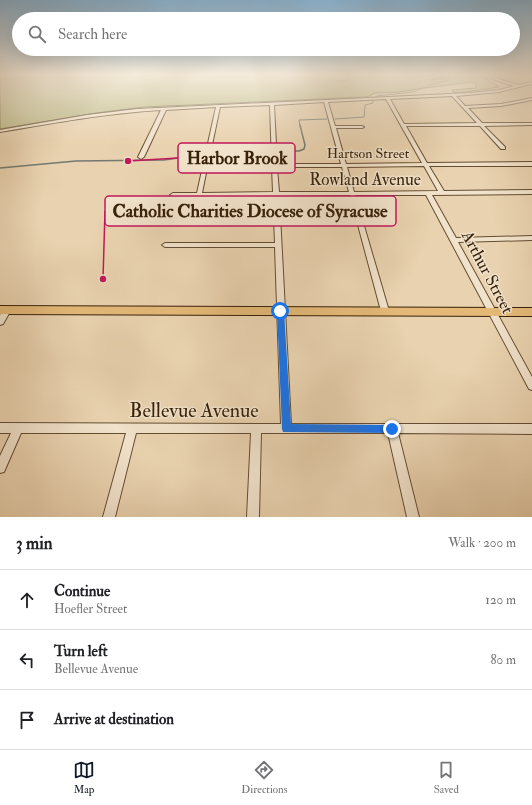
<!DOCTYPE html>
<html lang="en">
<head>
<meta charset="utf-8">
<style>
  :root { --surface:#fff; --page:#f6f6f6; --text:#202124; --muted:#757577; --line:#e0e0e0; --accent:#111827 }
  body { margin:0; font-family:"IM FELL Double Pica",serif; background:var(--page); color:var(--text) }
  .stop { position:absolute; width:12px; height:12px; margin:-9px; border:3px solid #1a73e8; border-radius:50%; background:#fff }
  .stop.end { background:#1a73e8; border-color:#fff; box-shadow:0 1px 4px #0008 }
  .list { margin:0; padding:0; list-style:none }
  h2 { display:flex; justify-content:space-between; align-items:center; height:52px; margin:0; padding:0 16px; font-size:17px }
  h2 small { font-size:13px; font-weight:400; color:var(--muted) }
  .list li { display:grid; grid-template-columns:26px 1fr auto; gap:12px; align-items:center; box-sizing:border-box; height:60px; padding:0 16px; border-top:1px solid var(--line) }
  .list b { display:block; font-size:15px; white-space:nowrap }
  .list p { margin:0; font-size:13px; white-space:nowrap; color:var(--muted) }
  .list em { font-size:13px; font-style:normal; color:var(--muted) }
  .icon { flex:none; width:22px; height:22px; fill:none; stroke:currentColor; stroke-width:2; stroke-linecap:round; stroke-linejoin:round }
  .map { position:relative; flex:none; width:532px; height:517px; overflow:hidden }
  .search { position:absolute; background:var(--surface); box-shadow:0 4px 16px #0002; left:12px; right:12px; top:12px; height:44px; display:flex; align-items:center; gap:10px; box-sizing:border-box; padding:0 14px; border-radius:22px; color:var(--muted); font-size:15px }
  .sheet { height:232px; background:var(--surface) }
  nav { display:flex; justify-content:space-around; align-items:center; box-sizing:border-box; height:56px; border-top:1px solid var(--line); background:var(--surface); font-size:11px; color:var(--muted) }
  nav a { display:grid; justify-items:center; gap:2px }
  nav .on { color:var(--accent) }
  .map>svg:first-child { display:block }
</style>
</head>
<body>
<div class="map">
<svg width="532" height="517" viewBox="0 0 532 517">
  <rect width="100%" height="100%" fill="#e9d2af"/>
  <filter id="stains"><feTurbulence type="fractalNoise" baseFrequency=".005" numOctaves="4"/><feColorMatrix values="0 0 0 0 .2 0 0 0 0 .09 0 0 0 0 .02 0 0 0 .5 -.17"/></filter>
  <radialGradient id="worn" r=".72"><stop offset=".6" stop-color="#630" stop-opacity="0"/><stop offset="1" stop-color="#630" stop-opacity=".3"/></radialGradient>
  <path fill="#bbba87" stroke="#796e48" d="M 0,74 L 332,74 L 328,76 C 333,81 342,83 348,79 L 345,75 C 361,77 367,79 383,76 L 382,74 L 456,74 L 430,80 C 441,79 451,77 461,74 C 470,72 493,81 499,87 L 459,93 L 453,92 L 452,90 L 476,88 L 476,84 L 472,82 L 417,89 L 400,92 L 375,93 L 367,97 L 144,107 L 96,113 L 0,129 Z"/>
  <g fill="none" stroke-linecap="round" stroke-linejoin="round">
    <path stroke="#747a71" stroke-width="1" d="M 376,96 L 413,92 L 433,84 L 470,74
      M 335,119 L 364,117 L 365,105 L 373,103 L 373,100
      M 300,126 L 299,120 L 327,119"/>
    <path stroke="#747a71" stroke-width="1.5" d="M 279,151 L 299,151 L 304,149 L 305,145 L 300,125
      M 0,168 L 76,161 L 164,160 L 213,153 L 267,152"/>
    <defs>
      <path id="minor" d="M 476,74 L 481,74 L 519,85 L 532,82 L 532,84 L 499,92 L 456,96 L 465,106 L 501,104 L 532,98 L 532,100 L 501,106 L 468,108 L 482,123 L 532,123 L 532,125 L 484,126 L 505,147 L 505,149 L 501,149 L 480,126 L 406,126 L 427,163 L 532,162 L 532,166 L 429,166 L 444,191 L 532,190 L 532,194 L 432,195 L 456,238 L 532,236 L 532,240 L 458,242 L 532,377 L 532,390 L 529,389 L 426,195 L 355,195 L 389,311 L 388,313 L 382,313 L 381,311 L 350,195 L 279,196 L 291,424 L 532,424 L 532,434 L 398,433 L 419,517 L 407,517 L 388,433 L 261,433 L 259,517 L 247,517 L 251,433 L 136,433 L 115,517 L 103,517 L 126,433 L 21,433 L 4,472 L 0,473 L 0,456 L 11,433 L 0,433 L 0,423 L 281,424 L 275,247 L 165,247 L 162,245 L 165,243 L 275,243 L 273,196 L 173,197 L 170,195 L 173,193 L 197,193 L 216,107 L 166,110 L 144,157 L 141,159 L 138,157 L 161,110 C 107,113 54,123 0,132 L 0,130 L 87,115 L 137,109 L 470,93 L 499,90 L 514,86 ZM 452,96 L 477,123 L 404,124 L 390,99 ZM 386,99 L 422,163 L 346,164 L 336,128 L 362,128 L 364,127 L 362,126 L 335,126 L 328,102 ZM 324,102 L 341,164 L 277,164 L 274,105 ZM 270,105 L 272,164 L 208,164 L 220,107 ZM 424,166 L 438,191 L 354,192 L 347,167 ZM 272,167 L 273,192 L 202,193 L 207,168 ZM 277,167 L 342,167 L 349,192 L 279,192 Z
        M 7,307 L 10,308 L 11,310 L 3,324 L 0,325 L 0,315 L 4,308 Z"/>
      <path id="major" d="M 0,306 L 532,308 L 532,316 L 0,314 Z"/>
    </defs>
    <use href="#minor" stroke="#644d32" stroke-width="2"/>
    <use href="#major" stroke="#372109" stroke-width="2"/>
    <use href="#minor" fill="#f1e2cb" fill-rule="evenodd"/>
    <use href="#major" fill="#e4b978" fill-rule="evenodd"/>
  </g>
  <linearGradient id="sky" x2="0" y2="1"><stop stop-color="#89b4d4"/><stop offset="0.51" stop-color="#f5ebdb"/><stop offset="1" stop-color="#f5ebdb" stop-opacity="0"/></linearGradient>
  <rect width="532" height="146" fill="url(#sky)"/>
  <path fill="#1a73e8" d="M 280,308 L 284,311 L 291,424 L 392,425 L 396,426 L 397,429 L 396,432 L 392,433 L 283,432 L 282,429 L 277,311 Z"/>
  <g text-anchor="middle" stroke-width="3" stroke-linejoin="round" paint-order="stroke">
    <g font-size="14" fill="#372109" stroke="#f1e2cb">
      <text x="368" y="158">Hartson Street</text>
    </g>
    <g font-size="17" fill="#372109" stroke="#f1e2cb">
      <text x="365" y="185">Rowland Avenue</text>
      <text transform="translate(488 272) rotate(62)" y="6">Arthur Street</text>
    </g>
    <g font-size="20" fill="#372109" stroke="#f1e2cb">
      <text x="194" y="417">Bellevue Avenue</text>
    </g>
  </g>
  <path fill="none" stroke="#c2185b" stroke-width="1.5" d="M128 161L178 158M103 279L105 211"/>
  <g fill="#c2185b" stroke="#f1e2cb" stroke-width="1.5">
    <circle cx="128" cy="161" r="4"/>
    <circle cx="103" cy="279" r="4"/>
  </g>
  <g fill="#f1e2cb" stroke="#c2185b" stroke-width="1.5">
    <rect x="178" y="143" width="117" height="30" rx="4"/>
    <rect x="105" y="196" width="291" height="30" rx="4"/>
  </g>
  <g font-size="18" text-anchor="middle" font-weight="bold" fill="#372109">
    <text x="237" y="164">Harbor Brook</text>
    <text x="250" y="217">Catholic Charities Diocese of Syracuse</text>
  </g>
  <rect width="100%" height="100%" filter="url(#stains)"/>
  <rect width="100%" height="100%" fill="url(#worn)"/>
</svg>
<div class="stop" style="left:280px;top:311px"></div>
<div class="stop end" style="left:392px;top:429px"></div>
<div class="search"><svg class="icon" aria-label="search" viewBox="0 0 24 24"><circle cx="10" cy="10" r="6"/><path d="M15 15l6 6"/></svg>Search here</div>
</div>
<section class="sheet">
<h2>3 min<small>Walk · 200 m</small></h2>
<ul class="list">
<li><svg class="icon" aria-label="ahead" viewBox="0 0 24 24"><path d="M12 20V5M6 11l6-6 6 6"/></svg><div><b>Continue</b><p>Hoefler Street</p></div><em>120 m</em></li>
<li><svg class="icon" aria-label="left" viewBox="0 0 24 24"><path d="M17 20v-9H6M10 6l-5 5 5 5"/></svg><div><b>Turn left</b><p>Bellevue Avenue</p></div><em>80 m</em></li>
<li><svg class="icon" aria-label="arrive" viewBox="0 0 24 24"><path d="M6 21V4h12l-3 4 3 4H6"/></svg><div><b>Arrive at destination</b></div></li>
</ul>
</section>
<nav>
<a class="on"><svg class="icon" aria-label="map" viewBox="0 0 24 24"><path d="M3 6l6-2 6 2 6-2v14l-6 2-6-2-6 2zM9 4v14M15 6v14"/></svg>Map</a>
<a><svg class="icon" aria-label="directions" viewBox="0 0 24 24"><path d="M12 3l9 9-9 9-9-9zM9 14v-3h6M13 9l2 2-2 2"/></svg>Directions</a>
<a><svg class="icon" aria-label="saved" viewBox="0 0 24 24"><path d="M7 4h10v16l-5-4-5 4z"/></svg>Saved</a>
</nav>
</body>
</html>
